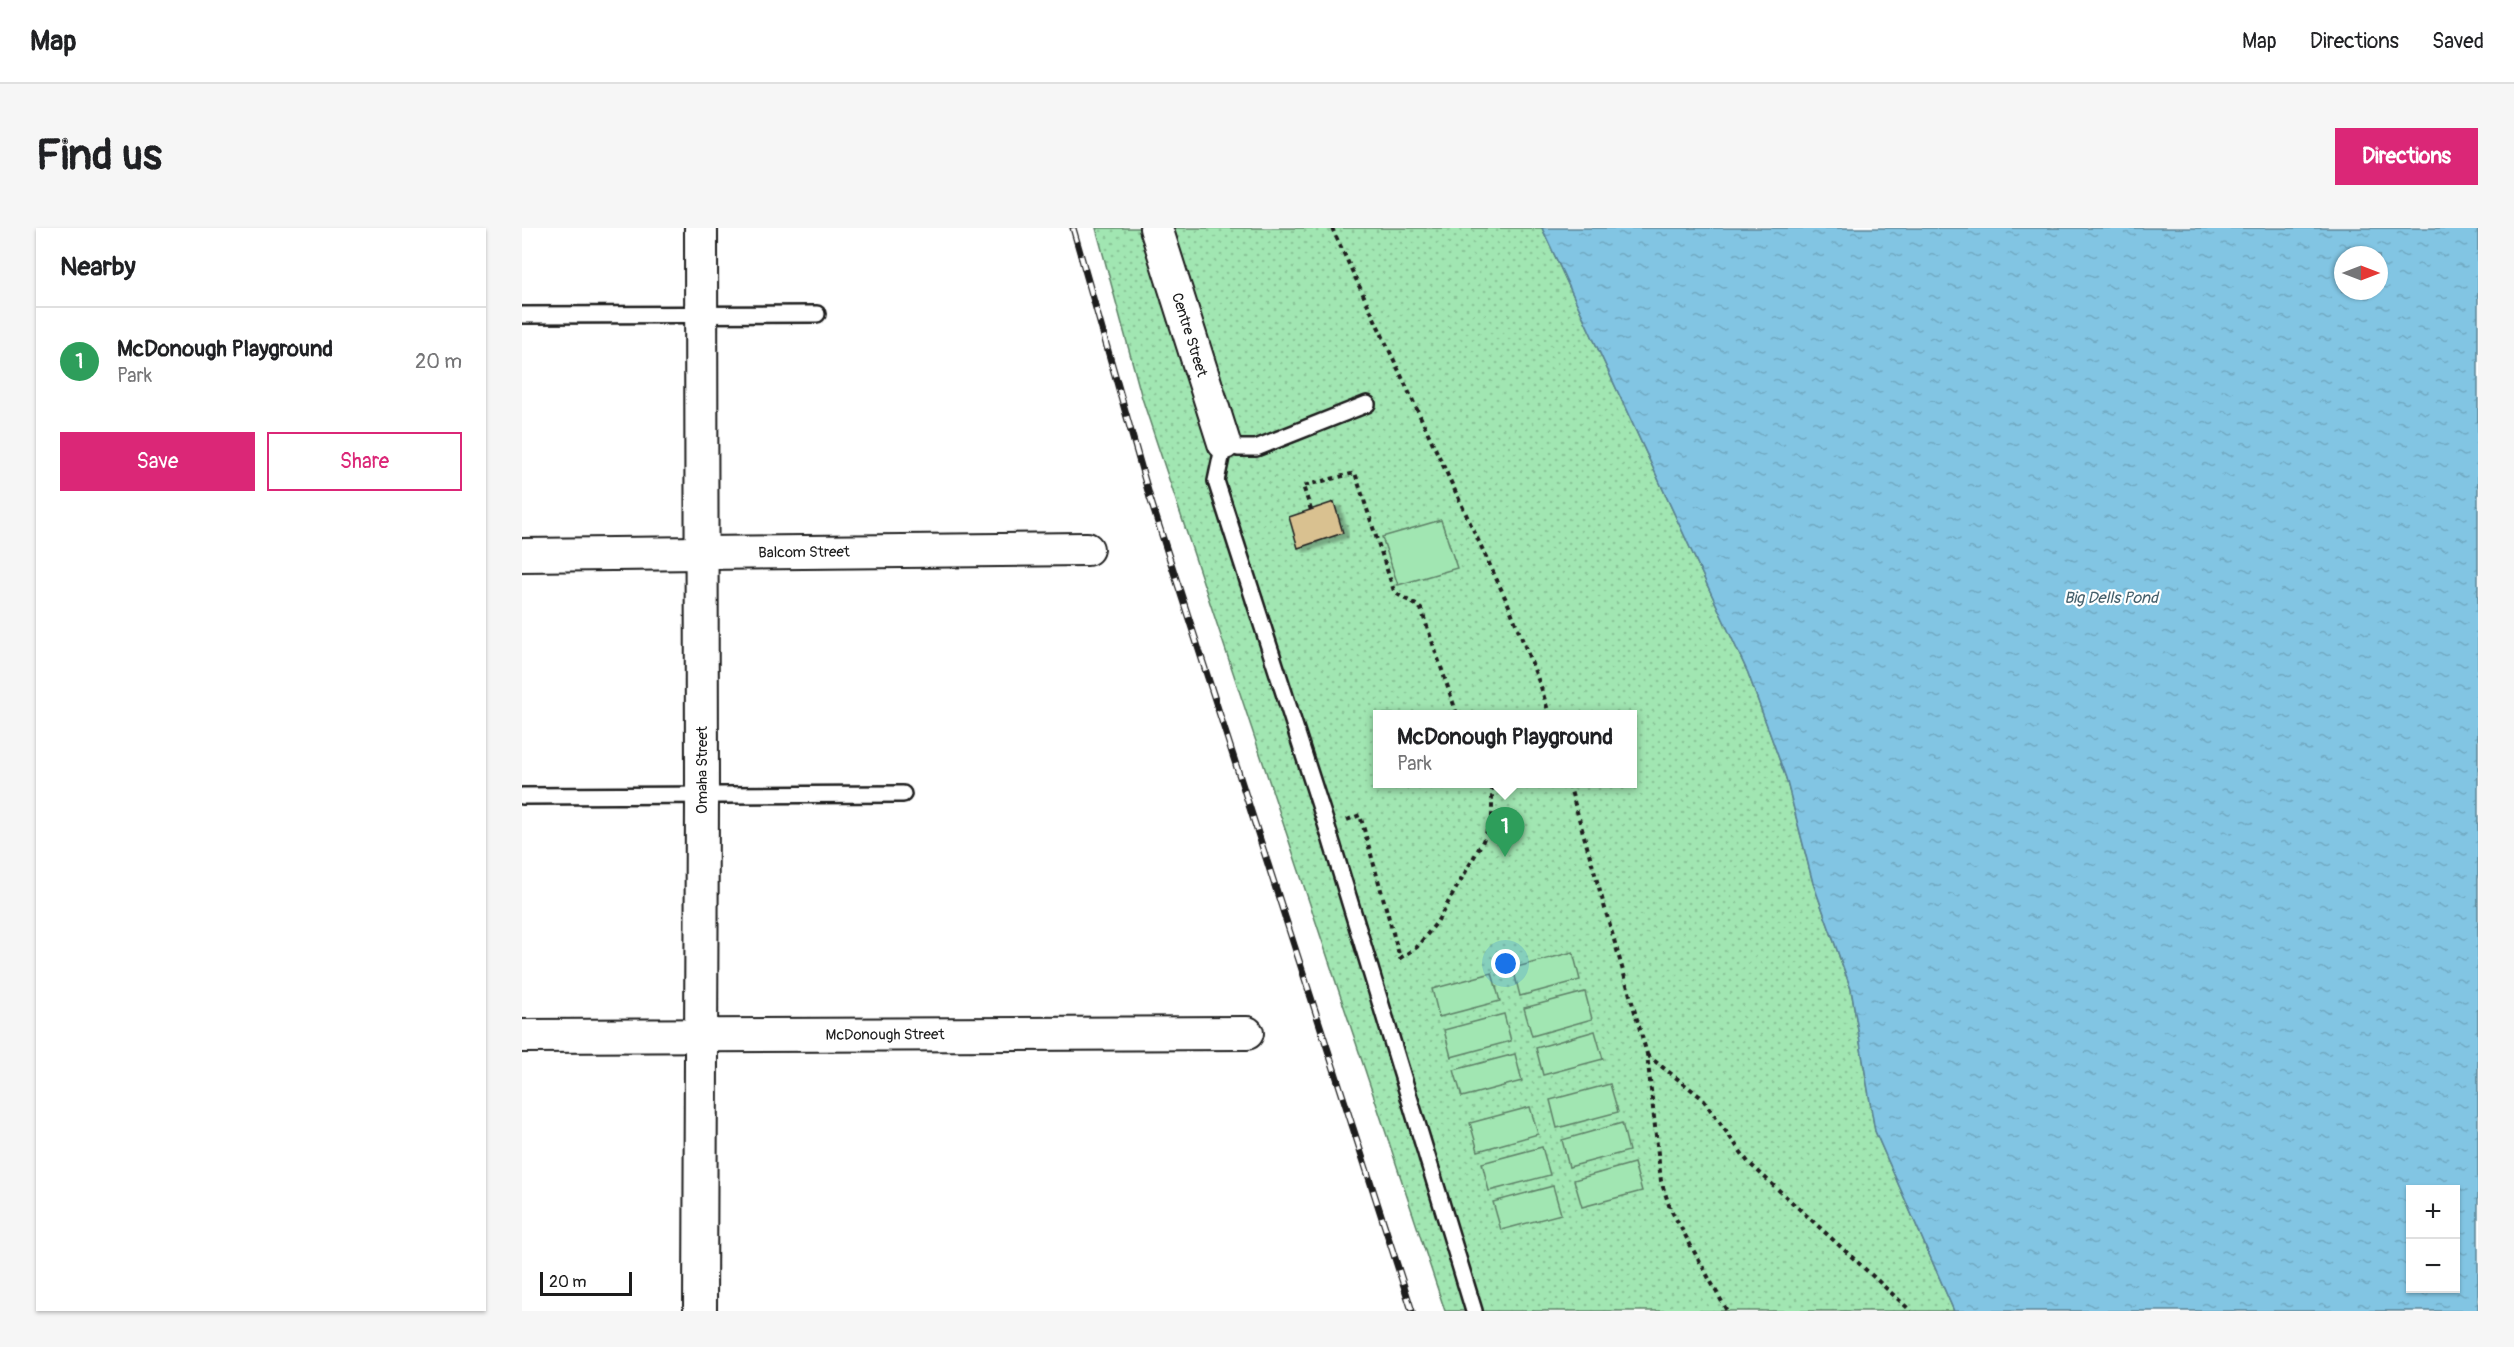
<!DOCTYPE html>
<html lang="en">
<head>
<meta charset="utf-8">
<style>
  :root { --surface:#fff; --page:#f6f6f6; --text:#202124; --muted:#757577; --line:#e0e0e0; --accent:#db2777 }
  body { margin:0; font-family:Pangolin,sans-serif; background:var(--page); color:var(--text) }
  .controls { position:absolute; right:18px; bottom:18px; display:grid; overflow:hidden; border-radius:0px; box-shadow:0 2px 4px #0004 }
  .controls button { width:54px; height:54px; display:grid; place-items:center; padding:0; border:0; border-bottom:2px solid var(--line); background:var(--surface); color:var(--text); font:30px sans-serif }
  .compass { position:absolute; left:1812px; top:18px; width:54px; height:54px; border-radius:50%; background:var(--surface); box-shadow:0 2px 4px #0004; rotate:90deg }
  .scale { position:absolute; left:18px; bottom:15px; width:92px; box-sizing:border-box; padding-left:6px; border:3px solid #1c1c1c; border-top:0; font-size:16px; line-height:21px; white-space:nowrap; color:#1c1c1c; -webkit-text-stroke:4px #fff; paint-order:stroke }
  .you { position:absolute; left:984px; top:736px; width:21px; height:21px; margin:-15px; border:4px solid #fff; border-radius:50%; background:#1a73e8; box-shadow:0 0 0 9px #1a73e833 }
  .badge { display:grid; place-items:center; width:39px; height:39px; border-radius:50%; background:var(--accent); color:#fff; font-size:20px; font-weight:700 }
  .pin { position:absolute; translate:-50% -50px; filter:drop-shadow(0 2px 3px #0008) }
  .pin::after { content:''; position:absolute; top:32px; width:21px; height:18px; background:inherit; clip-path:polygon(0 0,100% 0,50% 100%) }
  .popup { position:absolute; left:851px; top:482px; width:264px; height:78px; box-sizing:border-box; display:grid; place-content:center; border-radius:0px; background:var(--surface); filter:drop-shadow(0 2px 4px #0005); font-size:20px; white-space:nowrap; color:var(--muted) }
  .popup b { font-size:22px; color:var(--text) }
  .popup::after { content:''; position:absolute; left:50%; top:100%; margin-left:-12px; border:12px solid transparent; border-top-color:var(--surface) }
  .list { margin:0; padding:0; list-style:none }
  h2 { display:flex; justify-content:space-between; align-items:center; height:78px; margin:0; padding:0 24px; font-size:26px }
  h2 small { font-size:20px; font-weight:400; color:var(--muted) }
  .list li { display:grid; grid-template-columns:39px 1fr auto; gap:18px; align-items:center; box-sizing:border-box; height:108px; padding:0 24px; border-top:2px solid var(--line) }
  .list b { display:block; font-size:22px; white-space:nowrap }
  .list p { margin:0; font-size:20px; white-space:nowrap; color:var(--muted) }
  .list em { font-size:20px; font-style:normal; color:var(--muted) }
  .actions { display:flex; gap:12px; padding:18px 24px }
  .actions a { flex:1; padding:14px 0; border:2px solid var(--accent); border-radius:0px; text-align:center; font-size:21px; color:var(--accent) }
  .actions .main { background:var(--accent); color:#fff }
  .map { position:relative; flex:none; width:1956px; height:1083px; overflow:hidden; border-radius:0px }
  header { display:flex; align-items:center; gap:36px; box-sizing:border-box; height:84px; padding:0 30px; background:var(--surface); border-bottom:2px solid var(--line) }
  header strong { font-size:28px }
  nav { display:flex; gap:33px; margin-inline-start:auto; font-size:21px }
  .intro { display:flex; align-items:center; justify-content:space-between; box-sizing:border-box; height:144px; padding:0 36px }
  h1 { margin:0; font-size:42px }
  .button { padding:15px 27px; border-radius:0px; background:var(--accent); color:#fff; font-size:21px; font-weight:700 }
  main { display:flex; gap:36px; padding:0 36px }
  aside { flex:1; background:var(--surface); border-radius:0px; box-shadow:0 2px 4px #0004 }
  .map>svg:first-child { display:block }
</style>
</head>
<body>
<header>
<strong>Map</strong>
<nav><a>Map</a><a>Directions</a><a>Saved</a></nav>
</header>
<div class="intro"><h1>Find us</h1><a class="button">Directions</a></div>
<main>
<aside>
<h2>Nearby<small></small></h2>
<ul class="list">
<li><span class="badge" style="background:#2e9e5b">1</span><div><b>McDonough Playground</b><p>Park</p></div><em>20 m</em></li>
</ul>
<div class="actions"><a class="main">Save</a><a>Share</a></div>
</aside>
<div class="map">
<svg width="1956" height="1083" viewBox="0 0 1956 1083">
  <defs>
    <pattern id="green-dots" width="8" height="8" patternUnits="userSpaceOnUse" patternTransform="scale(1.5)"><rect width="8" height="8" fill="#a1e6b2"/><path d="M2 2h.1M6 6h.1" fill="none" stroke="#8ac598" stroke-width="1.8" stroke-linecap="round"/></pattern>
    <pattern id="water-ripples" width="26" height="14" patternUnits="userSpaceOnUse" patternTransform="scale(1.5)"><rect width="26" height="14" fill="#82c5e3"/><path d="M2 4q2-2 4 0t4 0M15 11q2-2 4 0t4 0" fill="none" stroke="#70a9c2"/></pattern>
    <filter id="shadow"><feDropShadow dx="6" dy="4" stdDeviation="1.5" flood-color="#0004"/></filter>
  </defs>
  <rect width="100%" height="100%" fill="#fff"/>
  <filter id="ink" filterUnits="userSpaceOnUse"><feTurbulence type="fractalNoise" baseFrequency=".0167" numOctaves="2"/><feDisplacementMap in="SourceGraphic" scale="12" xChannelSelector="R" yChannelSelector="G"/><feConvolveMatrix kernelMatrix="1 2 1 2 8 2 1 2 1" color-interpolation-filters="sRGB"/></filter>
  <g filter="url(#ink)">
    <path fill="url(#green-dots)" stroke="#5e8167" stroke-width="1.5" fill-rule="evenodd" d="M 574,0 L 1020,0 L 1226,445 L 1264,550 L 1291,655 L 1329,761 L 1353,903 L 1432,1083 L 923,1083 L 620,170 ZM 856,486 L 1110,486 L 1110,556 L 856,556 Z"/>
    <path fill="#a1e6b2" stroke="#5e8167" stroke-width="1.5" d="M 919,292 L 935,340 L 876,357 L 860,309 Z
      M 1051,724 L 1058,752 L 998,768 L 991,740 Z
      M 970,745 L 978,773 L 917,789 L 910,761 Z
      M 1063,764 L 1070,791 L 1010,808 L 1002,780 Z
      M 982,786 L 989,813 L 929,829 L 922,802 Z
      M 1073,803 L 1081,831 L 1021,847 L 1014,820 Z
      M 993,826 L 1000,853 L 940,869 L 932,842 Z
      M 1088,856 L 1096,884 L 1035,900 L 1028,872 Z
      M 1008,879 L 1016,906 L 956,923 L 948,895 Z
      M 1100,895 L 1107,923 L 1047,939 L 1040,912 Z
      M 1020,919 L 1028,947 L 967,963 L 960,935 Z
      M 1112,935 L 1120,963 L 1060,979 L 1052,952 Z
      M 1031,958 L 1039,986 L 979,1002 L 971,974 Z"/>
    <path fill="url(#water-ripples)" stroke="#598193" stroke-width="1.5" fill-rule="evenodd" d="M 1020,0 L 1956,0 L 1956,1083 L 1432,1083 L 1353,903 L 1329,761 L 1291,655 L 1264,550 L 1226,445 ZM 1821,27 L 1857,27 L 1857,63 L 1821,63 ZM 1888,962 L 1934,962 L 1934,1060 L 1888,1060 Z"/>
    <path fill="#d9c190" stroke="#1c1c1c" stroke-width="1.5" filter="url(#shadow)" d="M 812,274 L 821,305 L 776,320 L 767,289 Z"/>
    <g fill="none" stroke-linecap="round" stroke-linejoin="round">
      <defs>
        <path id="service" d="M 0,87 L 295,86
          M 845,176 L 734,220 L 716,220 L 702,215 L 694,253 L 805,599 L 952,1083
          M 0,568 L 381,566"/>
        <g id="minor">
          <path id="s1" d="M 634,0 L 702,215"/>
          <path id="s2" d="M 0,327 L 565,321"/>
          <path id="s3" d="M 0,808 L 725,805"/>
          <path d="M 178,1083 L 180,567 L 179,0"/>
        </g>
      </defs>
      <use href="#service" stroke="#1c1c1c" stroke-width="20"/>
      <use href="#minor" stroke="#1c1c1c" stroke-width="36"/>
      <path stroke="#1c1c1c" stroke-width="4" stroke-dasharray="4.5 4.5" stroke-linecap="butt" d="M 810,0 L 987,378 L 1019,459 L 1027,486
        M 789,282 L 781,258 L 833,245 L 872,363 C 880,371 891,373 899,381 L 935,486
        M 1047,556 L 1125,826 L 1139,953 L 1148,980 L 1205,1083
        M 825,592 L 838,587 L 878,730 L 895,719 L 915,694 L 960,615 L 970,592 L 970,556
        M 1125,827 L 1180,870 L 1226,934 L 1389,1083"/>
      <use href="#service" stroke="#fff" stroke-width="15"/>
      <use href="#minor" stroke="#fff" stroke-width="32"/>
      <defs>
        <path id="rail" d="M 551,0 L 628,270 L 890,1083"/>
      </defs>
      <use href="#rail" stroke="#1c1c1c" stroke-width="7"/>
      <use href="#rail" stroke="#fff" stroke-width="4.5" stroke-dasharray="14" stroke-linecap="butt"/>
    </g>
  </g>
  <g text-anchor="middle" stroke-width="4.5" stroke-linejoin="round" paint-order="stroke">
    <g font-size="15" fill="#1c1c1c" stroke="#fff">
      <text dy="5" stroke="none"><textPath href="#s1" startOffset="112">Centre Street</textPath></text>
      <text dy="5" stroke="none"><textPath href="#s2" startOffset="282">Balcom Street</textPath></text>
      <text transform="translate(180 542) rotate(-90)" y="5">Omaha Street</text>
      <text dy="5" stroke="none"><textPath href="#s3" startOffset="363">McDonough Street</textPath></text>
    </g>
    <g font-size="16" font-style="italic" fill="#45606c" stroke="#fff">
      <text x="1589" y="375">Big Dells Pond</text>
    </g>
  </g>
</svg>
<div class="controls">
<button>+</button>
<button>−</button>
</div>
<svg class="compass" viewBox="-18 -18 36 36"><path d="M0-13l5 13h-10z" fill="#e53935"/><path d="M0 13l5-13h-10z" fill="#757577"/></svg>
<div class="scale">20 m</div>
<div class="you"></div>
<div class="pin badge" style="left:983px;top:629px;background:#2e9e5b">1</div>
<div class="popup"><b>McDonough Playground</b>Park</div>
</div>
</main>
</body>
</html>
